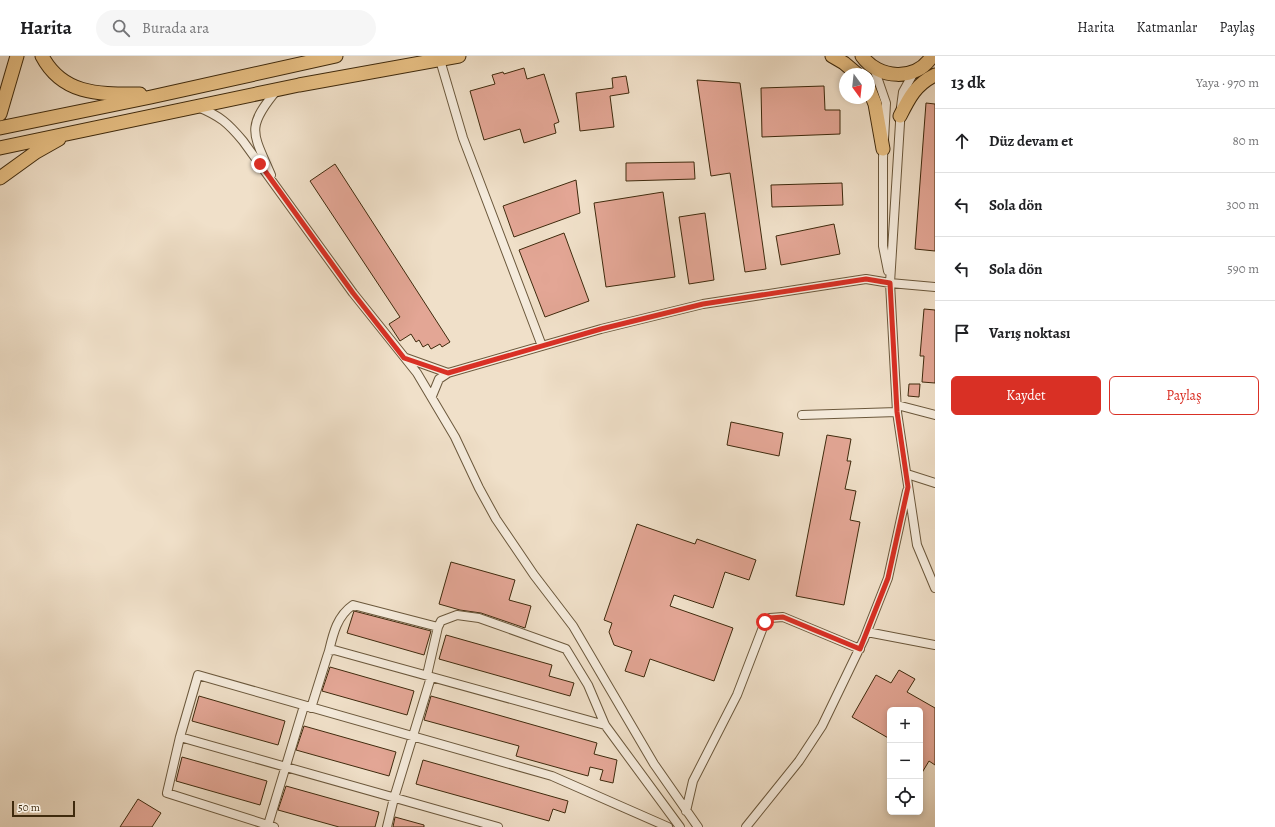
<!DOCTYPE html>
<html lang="tr">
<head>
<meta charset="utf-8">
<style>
  :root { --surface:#fff; --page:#f6f6f6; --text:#202124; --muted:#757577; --line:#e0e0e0; --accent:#d93025 }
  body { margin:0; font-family:Alegreya,serif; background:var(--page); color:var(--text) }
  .controls { position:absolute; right:12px; bottom:12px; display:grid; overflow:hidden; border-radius:6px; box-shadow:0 2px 6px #0003 }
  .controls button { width:36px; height:36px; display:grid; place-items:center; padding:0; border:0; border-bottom:1px solid var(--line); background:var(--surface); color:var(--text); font:20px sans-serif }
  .compass { position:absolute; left:839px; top:12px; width:36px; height:36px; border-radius:50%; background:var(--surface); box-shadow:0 2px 6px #0003; rotate:165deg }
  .scale { position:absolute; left:12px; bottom:10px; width:63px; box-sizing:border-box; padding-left:4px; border:2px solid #3f2a0d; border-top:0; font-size:11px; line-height:14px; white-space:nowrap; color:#3f2a0d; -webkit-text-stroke:3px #f5ebdc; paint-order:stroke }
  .stop { position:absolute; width:12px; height:12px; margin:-9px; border:3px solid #d93025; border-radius:50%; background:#fff }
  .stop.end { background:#d93025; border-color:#fff; box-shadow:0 1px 4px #0008 }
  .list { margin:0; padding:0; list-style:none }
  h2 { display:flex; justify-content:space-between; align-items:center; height:52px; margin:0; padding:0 16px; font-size:17px }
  h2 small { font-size:13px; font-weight:400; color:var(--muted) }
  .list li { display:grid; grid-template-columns:26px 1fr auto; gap:12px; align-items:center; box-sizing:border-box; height:64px; padding:0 16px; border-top:1px solid var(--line) }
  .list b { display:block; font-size:15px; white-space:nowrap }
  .list em { font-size:13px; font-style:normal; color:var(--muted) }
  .actions { display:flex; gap:8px; padding:12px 16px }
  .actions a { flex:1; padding:9px 0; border:1px solid var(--accent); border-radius:6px; text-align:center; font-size:14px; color:var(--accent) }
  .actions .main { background:var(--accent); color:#fff }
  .icon { flex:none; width:22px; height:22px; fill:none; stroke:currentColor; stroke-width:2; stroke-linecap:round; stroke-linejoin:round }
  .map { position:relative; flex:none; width:935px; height:771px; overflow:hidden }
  header { display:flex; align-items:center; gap:24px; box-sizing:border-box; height:56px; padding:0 20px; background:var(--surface); border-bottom:1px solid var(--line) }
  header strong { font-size:19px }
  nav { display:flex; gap:22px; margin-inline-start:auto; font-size:14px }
  .search { width:280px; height:36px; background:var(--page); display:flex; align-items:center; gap:10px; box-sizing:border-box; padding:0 14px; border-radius:22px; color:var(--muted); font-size:15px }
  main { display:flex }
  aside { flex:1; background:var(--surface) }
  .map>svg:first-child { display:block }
</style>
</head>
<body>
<header>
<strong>Harita</strong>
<div class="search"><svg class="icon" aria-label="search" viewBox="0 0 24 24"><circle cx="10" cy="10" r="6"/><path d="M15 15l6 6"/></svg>Burada ara</div>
<nav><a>Harita</a><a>Katmanlar</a><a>Paylaş</a></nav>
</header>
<main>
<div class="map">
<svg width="935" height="771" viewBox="0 0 935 771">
  <rect width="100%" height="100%" fill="#f0e0c9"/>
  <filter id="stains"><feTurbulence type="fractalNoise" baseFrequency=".005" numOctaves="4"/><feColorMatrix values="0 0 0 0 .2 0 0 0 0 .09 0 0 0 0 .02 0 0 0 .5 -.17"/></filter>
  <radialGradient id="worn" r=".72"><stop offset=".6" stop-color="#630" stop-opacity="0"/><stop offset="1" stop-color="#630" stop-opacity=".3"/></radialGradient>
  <path fill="#e3a695" stroke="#3f2a0d" d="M 524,12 L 527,23 L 544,18 L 559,66 L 554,68 L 556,77 L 524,87 L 520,73 L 484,84 L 470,35 L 495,28 L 492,19 L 503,16 L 504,18 Z
    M 626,20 L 629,37 L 610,40 L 614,71 L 580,75 L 576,37 L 613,32 L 612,22 Z
    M 697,24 L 740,27 L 766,213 L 745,216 L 730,117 L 711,120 Z
    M 824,30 L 825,54 L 840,54 L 840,78 L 762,81 L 761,32 Z
    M 926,47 L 935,48 L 935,195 L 915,193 Z
    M 694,106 L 695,123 L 626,125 L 626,107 Z
    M 335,108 L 450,286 L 442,291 L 440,288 L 431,293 L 428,288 L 423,291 L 419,284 L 416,286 L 411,278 L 400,285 L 389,268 L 400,261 L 310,125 Z
    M 576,124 L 580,157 L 514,181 L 503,150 Z
    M 842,127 L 843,149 L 772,151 L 771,129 Z
    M 663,136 L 675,221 L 606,231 L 594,147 Z
    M 705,157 L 714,224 L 689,228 L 679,161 Z
    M 834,168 L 840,198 L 781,209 L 776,180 Z
    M 564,177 L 589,245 L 545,261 L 519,194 Z
    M 924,253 L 935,254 L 935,327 L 922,326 L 924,300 L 920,300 Z
    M 909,328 L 920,328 L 919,341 L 908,340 Z
    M 731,366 L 783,377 L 779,400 L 727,389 Z
    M 827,379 L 851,383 L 847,405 L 851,405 L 845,433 L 856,435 L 850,464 L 860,466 L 844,549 L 796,540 Z
    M 637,468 L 695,488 L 697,483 L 756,504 L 749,524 L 725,516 L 713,552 L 674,539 L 670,550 L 733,572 L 714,625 L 650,603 L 644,621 L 625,615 L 632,595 L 614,589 L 609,576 L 612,567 L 604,564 Z
    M 451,506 L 515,524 L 509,544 L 531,550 L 525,572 L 481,557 L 460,554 L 439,548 Z
    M 354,555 L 431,575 L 424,599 L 347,577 Z
    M 446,579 L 552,609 L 549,620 L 574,627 L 570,640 L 439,603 Z
    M 330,611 L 414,635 L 407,659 L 322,635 Z
    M 899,614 L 915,623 L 907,636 L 935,652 L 935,709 L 929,705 L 920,720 L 920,654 L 890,654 L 890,683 L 852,661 L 876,619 L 891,627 Z
    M 199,640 L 285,665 L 278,689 L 192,665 Z
    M 431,640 L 597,687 L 594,698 L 617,704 L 613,727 L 600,724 L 603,714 L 590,711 L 588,720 L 516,700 L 519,690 L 424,664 Z
    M 304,670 L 396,696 L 389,720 L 296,694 Z
    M 182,701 L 267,725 L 260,749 L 176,725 Z
    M 423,704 L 568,745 L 565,757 L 553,753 L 549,765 L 416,728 Z
    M 286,730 L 379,756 L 375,771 L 339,771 L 278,754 Z
    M 138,743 L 161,757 L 152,771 L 120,771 Z
    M 395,761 L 424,769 L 424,771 L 393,771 Z"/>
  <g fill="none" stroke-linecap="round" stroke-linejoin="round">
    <defs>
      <path id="minor" d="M 440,4 L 463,82 L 542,290
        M 874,12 L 886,47 L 883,102 L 883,190 L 888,215
        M 914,16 L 903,36 L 901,51 L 890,227 L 897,356 L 917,489 L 935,532
        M 198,51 C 220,60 228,67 243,85 L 353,237 L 417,317 L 455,381 L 479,432 L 496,463 L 534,519 L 573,570 L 654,708 L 698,771
        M 271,119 C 253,77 245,72 277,34
        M 406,302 L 448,317
        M 432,340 L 439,323 L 448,317 L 601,273 L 703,248 L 866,223 L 890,227 L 935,231
        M 897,349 L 935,359
        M 802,359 L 897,356
        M 907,418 L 935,427
        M 867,576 L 935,589
        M 329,595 C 333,578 337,560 353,549 L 438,571
        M 427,619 L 438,571 L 441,565 L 457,559 L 479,562 L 566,593 L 588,629 L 605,669 L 680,771
        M 311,652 L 327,601 L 329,595 L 334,594 L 605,669
        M 180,681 L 498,771
        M 686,755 L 693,725 L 737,639 L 765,566 L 770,562 L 783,561 L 860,593
        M 268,769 L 304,650
        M 274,771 L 167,737 L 180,681 L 198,619 L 552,720 L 668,771
        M 387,771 L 394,742 L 431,621
        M 746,771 L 799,705 L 822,670 L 864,583 L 888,522 L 907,435"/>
      <path id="primary" d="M 42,0 C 63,40 101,38 140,38
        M 832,0 L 844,7 L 857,18
        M 862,0 C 878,23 916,26 932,0
        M 869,33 L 875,48 L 883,93
        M 0,58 L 17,0
        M 900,60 C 909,42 916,28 935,19
        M 0,72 L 151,41 L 336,0
        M 0,92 L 299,29 L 459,0
        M 0,122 L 36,96 L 59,83"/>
    </defs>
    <use href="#minor" stroke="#6b583c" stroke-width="10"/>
    <use href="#primary" stroke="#3f2a0d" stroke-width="15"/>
    <use href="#minor" stroke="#f5ebdc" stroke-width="8"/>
    <use href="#primary" stroke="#e8c084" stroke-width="13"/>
  </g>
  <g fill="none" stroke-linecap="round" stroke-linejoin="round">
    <path stroke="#d93025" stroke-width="5" d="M 260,108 L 353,237 L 404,302 L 448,317 L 601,273 L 703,248 L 866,223 L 890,227 L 897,356 L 908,431 L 888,522 L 860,593 L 783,561 L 770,562 L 765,566"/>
  </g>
  <rect width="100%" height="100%" filter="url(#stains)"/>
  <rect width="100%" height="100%" fill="url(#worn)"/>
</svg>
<div class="controls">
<button>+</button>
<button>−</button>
<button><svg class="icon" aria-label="locate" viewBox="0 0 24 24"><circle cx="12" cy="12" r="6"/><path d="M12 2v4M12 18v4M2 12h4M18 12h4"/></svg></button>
</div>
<svg class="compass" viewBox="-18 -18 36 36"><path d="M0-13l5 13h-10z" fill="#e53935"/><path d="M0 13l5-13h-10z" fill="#757577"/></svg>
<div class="scale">50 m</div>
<div class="stop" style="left:765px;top:566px"></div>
<div class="stop end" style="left:260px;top:108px"></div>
</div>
<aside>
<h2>13 dk<small>Yaya · 970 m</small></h2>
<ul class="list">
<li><svg class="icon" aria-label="ahead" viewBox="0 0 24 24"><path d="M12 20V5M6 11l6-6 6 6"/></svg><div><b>Düz devam et</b></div><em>80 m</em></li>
<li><svg class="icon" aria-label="left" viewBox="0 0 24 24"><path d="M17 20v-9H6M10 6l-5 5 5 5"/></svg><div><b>Sola dön</b></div><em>300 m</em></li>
<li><svg class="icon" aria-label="left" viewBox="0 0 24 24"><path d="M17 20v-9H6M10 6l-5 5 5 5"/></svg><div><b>Sola dön</b></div><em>590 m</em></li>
<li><svg class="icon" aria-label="arrive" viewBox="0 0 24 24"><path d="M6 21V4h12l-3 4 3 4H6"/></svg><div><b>Varış noktası</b></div></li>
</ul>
<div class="actions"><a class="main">Kaydet</a><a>Paylaş</a></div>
</aside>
</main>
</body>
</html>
